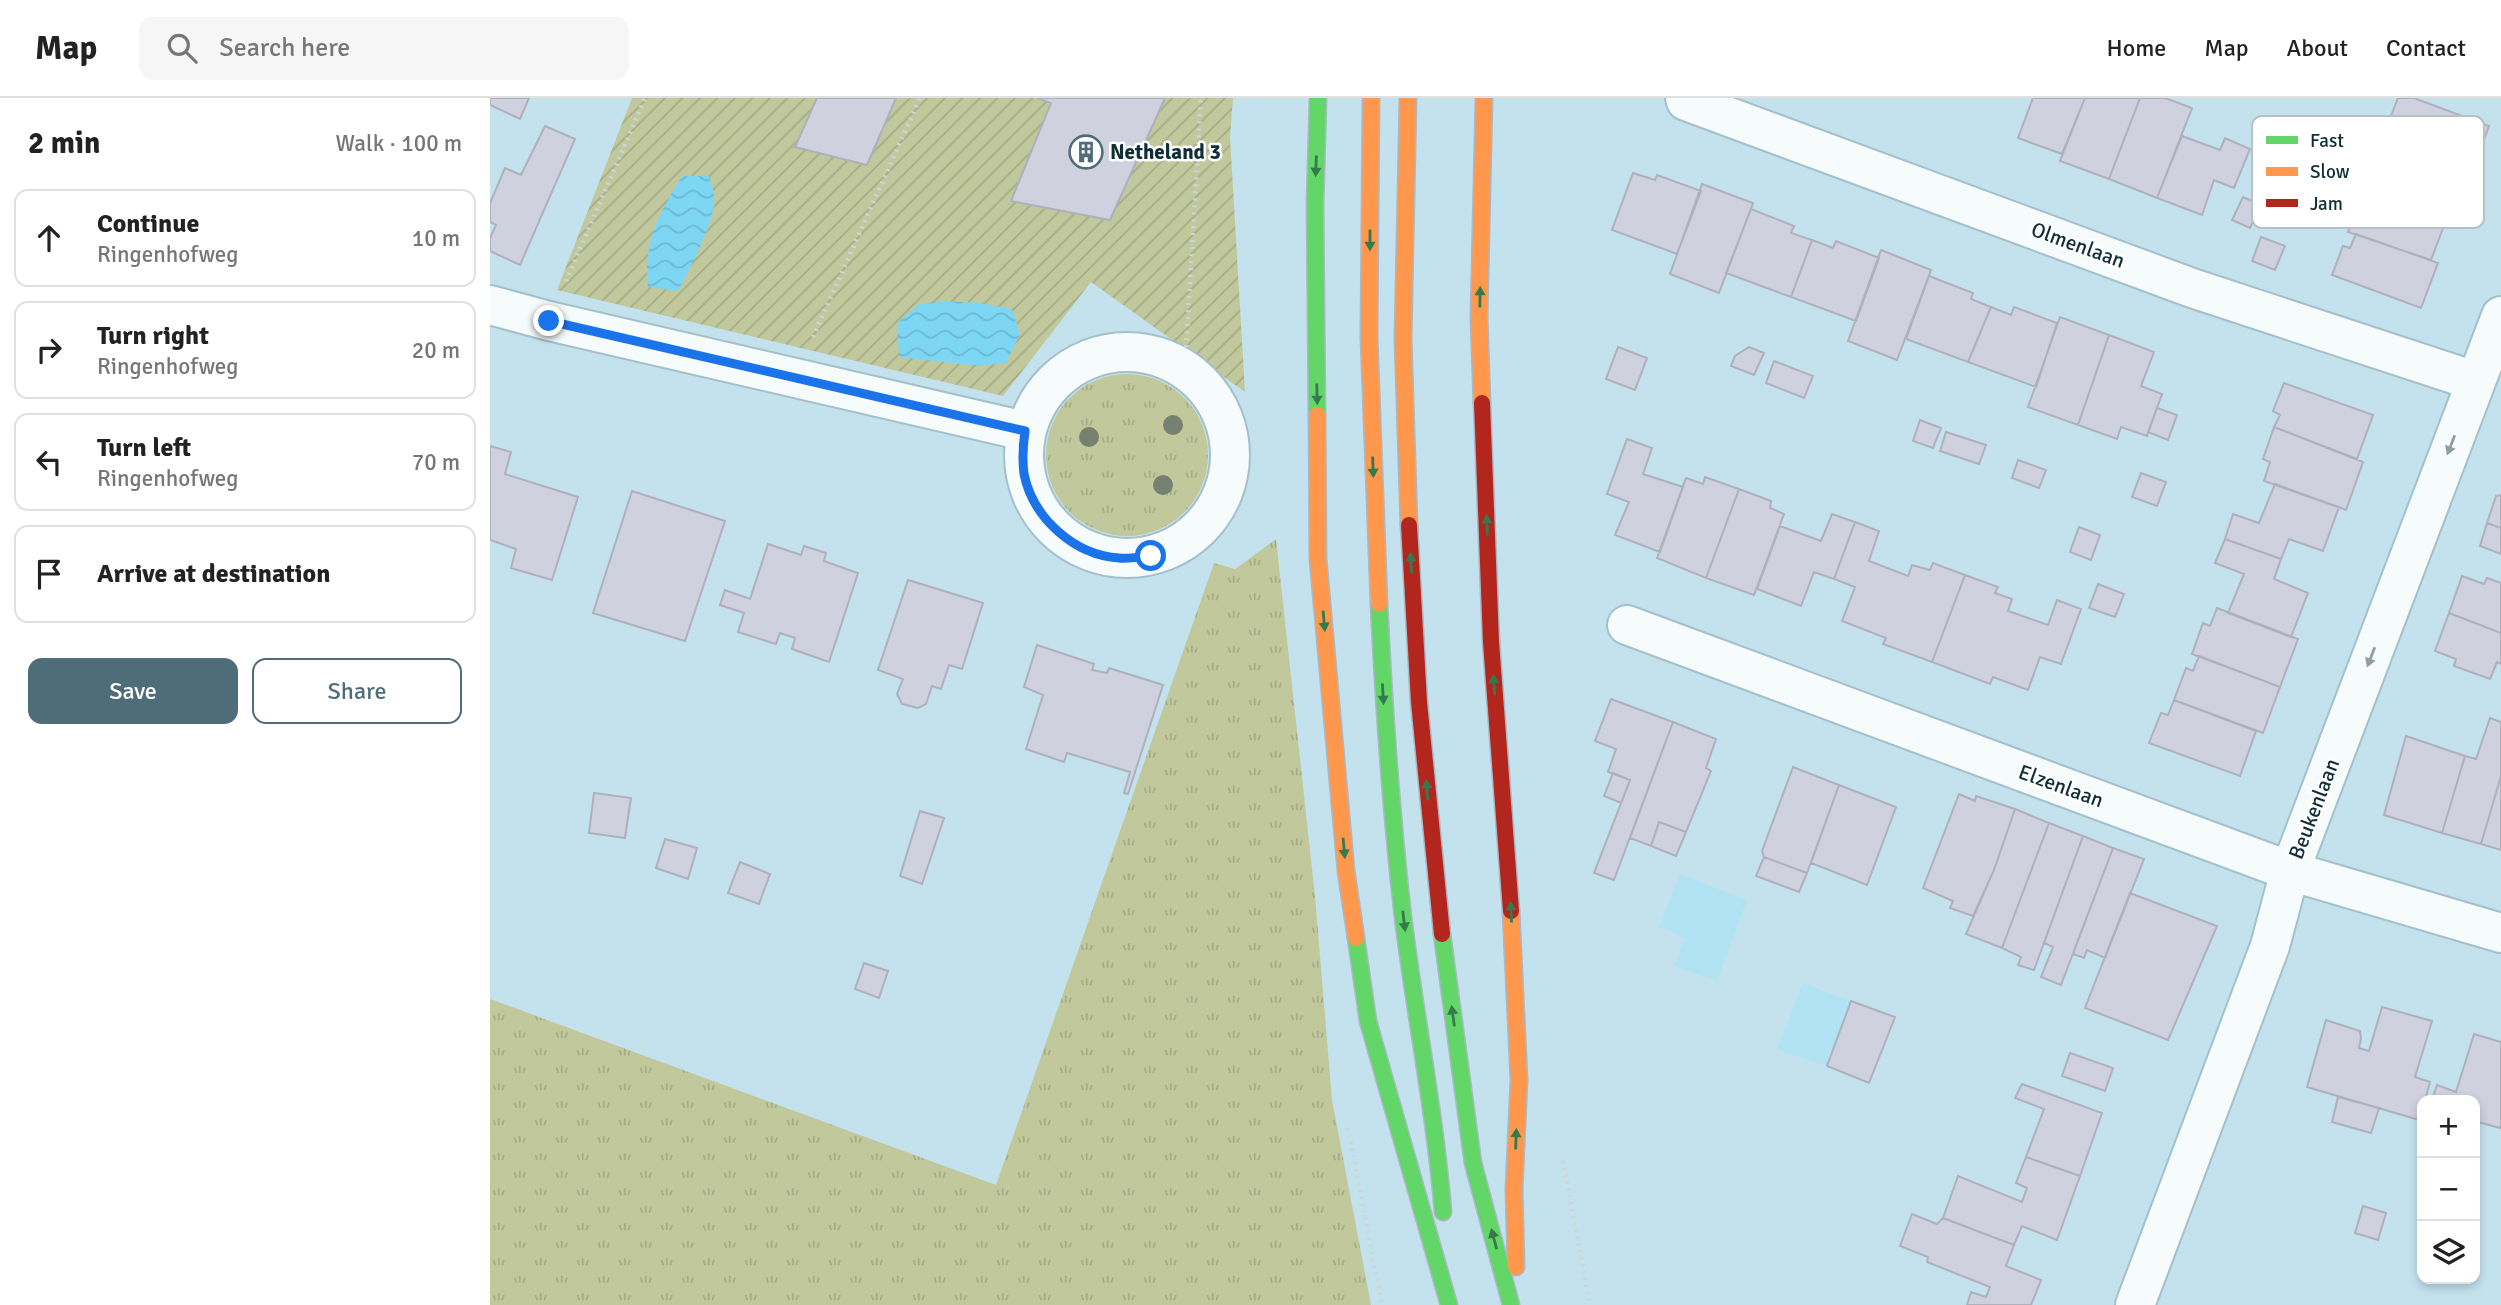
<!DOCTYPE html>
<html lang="en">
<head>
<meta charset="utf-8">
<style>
  :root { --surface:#fff; --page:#f6f6f6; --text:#222; --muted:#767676; --line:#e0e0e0; --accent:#4f6d78 }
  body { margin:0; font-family:Signika,sans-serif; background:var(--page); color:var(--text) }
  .controls { position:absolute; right:21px; bottom:21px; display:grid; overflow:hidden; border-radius:14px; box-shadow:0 4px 10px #0003 }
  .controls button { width:63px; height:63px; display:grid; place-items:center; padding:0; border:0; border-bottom:2px solid var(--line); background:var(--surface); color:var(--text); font:35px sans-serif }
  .stop { position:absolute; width:21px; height:21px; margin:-16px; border:5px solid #1a73e8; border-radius:50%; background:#fff }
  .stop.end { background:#1a73e8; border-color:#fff; box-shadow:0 2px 7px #0008 }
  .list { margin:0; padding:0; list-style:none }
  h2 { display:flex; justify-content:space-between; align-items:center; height:91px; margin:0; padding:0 28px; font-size:30px }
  h2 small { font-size:23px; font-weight:400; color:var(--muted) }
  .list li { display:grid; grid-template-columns:46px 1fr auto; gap:21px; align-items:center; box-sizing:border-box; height:98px; margin:0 14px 14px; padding:0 14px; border:2px solid var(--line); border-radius:14px }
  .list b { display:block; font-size:26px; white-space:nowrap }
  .list p { margin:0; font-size:23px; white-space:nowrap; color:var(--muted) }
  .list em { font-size:23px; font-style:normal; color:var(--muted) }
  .actions { display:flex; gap:14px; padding:21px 28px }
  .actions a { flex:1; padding:16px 0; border:2px solid var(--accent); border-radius:14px; text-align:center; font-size:24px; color:var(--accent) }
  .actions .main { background:var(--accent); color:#fff }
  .icon { flex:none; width:38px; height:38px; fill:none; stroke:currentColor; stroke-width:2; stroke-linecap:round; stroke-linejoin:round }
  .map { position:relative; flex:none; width:2011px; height:1207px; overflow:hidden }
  header { display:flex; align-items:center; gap:42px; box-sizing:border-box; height:98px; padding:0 35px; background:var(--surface); border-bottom:2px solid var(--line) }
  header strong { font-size:33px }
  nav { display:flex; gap:38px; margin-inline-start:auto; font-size:24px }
  .search { width:490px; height:63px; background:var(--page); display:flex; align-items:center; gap:18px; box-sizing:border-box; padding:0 24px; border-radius:14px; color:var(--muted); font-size:26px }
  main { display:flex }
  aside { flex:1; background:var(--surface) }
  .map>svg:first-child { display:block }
</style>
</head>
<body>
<header>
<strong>Map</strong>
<div class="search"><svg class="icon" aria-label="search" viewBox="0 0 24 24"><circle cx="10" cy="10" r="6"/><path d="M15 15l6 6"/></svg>Search here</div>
<nav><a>Home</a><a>Map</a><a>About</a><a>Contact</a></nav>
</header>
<main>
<aside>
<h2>2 min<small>Walk · 100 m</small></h2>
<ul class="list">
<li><svg class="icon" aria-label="ahead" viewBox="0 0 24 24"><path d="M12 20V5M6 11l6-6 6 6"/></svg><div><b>Continue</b><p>Ringenhofweg</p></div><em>10 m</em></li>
<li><svg class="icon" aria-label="right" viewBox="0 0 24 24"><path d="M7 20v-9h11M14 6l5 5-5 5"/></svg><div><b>Turn right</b><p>Ringenhofweg</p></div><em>20 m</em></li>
<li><svg class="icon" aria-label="left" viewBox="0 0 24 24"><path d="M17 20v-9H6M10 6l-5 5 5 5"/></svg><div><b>Turn left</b><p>Ringenhofweg</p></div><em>70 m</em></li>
<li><svg class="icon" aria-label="arrive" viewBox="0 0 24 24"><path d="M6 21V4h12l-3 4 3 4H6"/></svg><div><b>Arrive at destination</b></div></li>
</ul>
<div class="actions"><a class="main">Save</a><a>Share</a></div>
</aside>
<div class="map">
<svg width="2011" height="1207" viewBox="0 0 2011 1207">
  <defs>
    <pattern id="grass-tufts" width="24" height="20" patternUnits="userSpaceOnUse" patternTransform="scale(1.75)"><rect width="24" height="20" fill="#c1c89c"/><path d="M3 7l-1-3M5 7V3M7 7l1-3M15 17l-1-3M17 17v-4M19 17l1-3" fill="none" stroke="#a5ac87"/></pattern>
    <pattern id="garden-furrows" width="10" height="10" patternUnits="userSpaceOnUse" patternTransform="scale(1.75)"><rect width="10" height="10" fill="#c1c89c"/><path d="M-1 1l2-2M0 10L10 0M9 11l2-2" fill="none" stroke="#a5ac87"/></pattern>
    <pattern id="water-waves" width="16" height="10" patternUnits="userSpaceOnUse" patternTransform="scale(1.75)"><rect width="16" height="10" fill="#7dd7f4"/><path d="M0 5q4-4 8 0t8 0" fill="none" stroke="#6bb9d2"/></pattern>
  </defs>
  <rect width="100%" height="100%" fill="#c4e2ee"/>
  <path fill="#b2e3f4" d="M 1190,776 L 1257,802 L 1227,883 L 1184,868 L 1195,840 L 1169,829 Z
    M 1313,885 L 1361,903 L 1337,968 L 1287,952 Z"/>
  <path fill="url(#grass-tufts)" d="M556 357a81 81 0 1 1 162 0a81 81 0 1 1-162 0Z
    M 786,441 L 825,798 L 842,1002 L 881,1207 L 0,1207 L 0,901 L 506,1087 L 724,465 L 745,471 Z"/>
  <path fill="url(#garden-furrows)" d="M 142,0 L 743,0 L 740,39 L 755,294 L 601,184 L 513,298 L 67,192 Z"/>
  <path fill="url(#water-waves)" d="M 192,78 L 219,78 C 221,85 224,93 224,100 C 226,121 199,173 188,193 L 158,189 C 153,143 169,116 192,78 Z
    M 454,203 L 490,205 L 522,211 L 530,236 L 516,265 L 488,268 L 409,259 L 407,225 L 429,206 Z"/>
  <path fill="#cfd2de" stroke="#aeb1bd" stroke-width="2" d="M 0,0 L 39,0 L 30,21 L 0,7 Z
    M 327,0 L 406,0 L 377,67 L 305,49 Z
    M 547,0 L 675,0 L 620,122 L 521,103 L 561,5 Z
    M 1543,0 L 1595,0 L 1572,56 L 1528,40 Z
    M 1595,0 L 1650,0 L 1619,81 L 1570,63 Z
    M 1650,0 L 1675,0 L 1702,10 L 1667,100 L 1619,81 Z
    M 1908,0 L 1924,0 L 1999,28 L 1982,73 L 1901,41 L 1906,27 L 1899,23 Z
    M 55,28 L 85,41 L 30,167 L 0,153 L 0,140 L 6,127 L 0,124 L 0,105 L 15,70 L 31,77 Z
    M 1692,38 L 1730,52 L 1735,40 L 1760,51 L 1744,90 L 1724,82 L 1712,117 L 1667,100 Z
    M 1143,75 L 1165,82 L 1167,77 L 1211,93 L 1187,156 L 1122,132 Z
    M 1869,83 L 1958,117 L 1941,162 L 1858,134 L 1866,116 L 1857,112 Z
    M 1212,86 L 1263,105 L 1229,195 L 1180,176 Z
    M 1753,99 L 1771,107 L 1760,130 L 1742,122 Z
    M 1261,111 L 1304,128 L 1301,135 L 1322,142 L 1301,199 L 1236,175 Z
    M 1866,136 L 1948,165 L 1931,210 L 1842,177 L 1853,148 L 1860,150 Z
    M 1771,139 L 1795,148 L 1785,172 L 1762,163 Z
    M 1322,142 L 1343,150 L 1346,143 L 1389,160 L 1366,223 L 1301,199 Z
    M 1391,152 L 1441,172 L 1407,262 L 1358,243 Z
    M 1439,178 L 1483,195 L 1481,201 L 1501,209 L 1478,264 L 1416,241 Z
    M 1501,209 L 1521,217 L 1524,209 L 1567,225 L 1546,289 L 1478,264 Z
    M 1570,219 L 1619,237 L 1588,327 L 1538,309 Z
    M 1619,237 L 1664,254 L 1651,288 L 1672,296 L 1657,338 L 1631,329 L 1627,341 L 1588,327 Z
    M 1128,249 L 1157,260 L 1145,292 L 1116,281 Z
    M 1259,249 L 1274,255 L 1264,277 L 1241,268 L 1245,258 Z
    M 1284,263 L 1323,278 L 1314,300 L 1276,285 Z
    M 1794,285 L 1883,317 L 1867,361 L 1784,329 L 1790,317 L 1783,313 Z
    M 1667,310 L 1687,317 L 1678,342 L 1658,334 Z
    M 1430,322 L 1451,330 L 1443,350 L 1423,343 Z
    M 1784,329 L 1873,364 L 1856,412 L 1774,383 L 1780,364 L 1773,361 Z
    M 1456,334 L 1496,347 L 1489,366 L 1450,353 Z
    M 1137,341 L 1162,350 L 1153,376 L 1193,389 L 1170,454 L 1125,437 L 1139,404 L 1117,396 Z
    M 0,348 L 21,354 L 15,376 L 88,399 L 62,482 L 21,470 L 26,451 L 0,442 Z
    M 1528,362 L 1556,372 L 1549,390 L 1522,380 Z
    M 1651,375 L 1676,384 L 1667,408 L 1642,399 Z
    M 1215,379 L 1249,391 L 1216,480 L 1167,460 L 1196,380 L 1213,386 Z
    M 1785,386 L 1849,409 L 1833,453 L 1799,441 L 1791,461 L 1735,441 L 1743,416 L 1769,425 Z
    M 1249,391 L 1281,403 L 1280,410 L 1294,416 L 1264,497 L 1216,480 Z
    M 142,393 L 235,423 L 195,543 L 103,515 Z
    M 2011,397 L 2011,430 L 1997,425 L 2006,398 Z
    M 1342,416 L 1365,424 L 1344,481 L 1324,474 L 1311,508 L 1267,491 L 1290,428 L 1331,443 Z
    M 1365,424 L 1389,433 L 1379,463 L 1418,478 L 1422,467 L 1440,472 L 1443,465 L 1475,477 L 1442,564 L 1393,546 L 1396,540 L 1352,523 L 1365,489 L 1344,481 Z
    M 1997,425 L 2011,430 L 2011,456 L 1990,448 Z
    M 1589,429 L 1610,437 L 1601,462 L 1580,454 Z
    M 1735,441 L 1791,461 L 1784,481 L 1818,495 L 1801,539 L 1738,515 L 1754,476 L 1725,465 Z
    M 278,446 L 311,457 L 314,448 L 336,455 L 334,463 L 368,475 L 339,564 L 302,551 L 305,540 L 290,535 L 286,546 L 248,534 L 254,515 L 230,507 L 235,492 L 260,501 Z
    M 1475,477 L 1508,489 L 1505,495 L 1522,501 L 1518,513 L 1558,527 L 1567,502 L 1591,511 L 1571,566 L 1550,559 L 1538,592 L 1503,579 L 1500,586 L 1442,564 Z
    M 1972,478 L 1994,486 L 1997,480 L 2011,485 L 2011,535 L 1959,515 Z
    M 418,482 L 493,505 L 472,571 L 459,567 L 451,591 L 442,588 L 436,606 L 428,610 L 412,606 L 407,596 L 413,581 L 388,572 Z
    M 1608,486 L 1634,496 L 1625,519 L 1599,510 Z
    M 1727,510 L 1808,541 L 1790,589 L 1702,556 L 1713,525 L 1720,528 Z
    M 1959,515 L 2011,535 L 2011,566 L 2007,564 L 2000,581 L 1964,568 L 1966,561 L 1945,553 Z
    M 547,547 L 604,566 L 602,572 L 617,575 L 619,570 L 673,587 L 638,696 L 634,695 L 640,674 L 577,655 L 574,664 L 536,651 L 553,597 L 534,589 Z
    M 1709,558 L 1790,589 L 1773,635 L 1684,602 L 1696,570 L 1703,573 Z
    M 1121,601 L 1183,624 L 1124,782 L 1104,775 L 1140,682 L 1118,674 L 1126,651 L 1105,643 Z
    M 1684,602 L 1766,633 L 1750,678 L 1659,645 L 1671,615 L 1678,617 Z
    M 2000,620 L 2011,624 L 2011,678 L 1991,746 L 1952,735 L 1975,658 L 1986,661 Z
    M 1183,624 L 1226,641 L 1216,670 L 1221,673 L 1196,734 L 1169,724 L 1161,748 L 1140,740 Z
    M 1916,638 L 1975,658 L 1952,735 L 1894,717 Z
    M 1303,669 L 1349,687 L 1317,775 L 1274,759 L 1272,753 Z
    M 1123,675 L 1140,682 L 1131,705 L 1114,698 Z
    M 2011,678 L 2011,752 L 1991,746 Z
    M 1349,687 L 1406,709 L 1377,787 L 1321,765 Z
    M 104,695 L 141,700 L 135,740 L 99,735 Z
    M 1469,696 L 1485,703 L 1486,698 L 1525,711 L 1504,772 L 1483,818 L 1460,810 L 1463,803 L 1433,790 Z
    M 1525,711 L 1559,725 L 1512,850 L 1476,836 L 1504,772 Z
    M 430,713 L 454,720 L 432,786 L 410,778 Z
    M 1169,724 L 1196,734 L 1186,758 L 1161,748 Z
    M 1559,725 L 1593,738 L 1544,872 L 1528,867 L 1531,859 L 1512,850 Z
    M 1593,738 L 1623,750 L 1571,887 L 1551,879 L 1563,849 L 1554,845 Z
    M 175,741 L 207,750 L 198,781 L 166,770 Z
    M 1623,750 L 1654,761 L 1615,860 L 1597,852 L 1594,860 L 1583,856 Z
    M 1274,759 L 1317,775 L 1309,794 L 1266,778 Z
    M 250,764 L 280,776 L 269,806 L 238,795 Z
    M 1640,795 L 1727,828 L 1678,942 L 1595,910 Z
    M 374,865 L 398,873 L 389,900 L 365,891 Z
    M 1361,903 L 1405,919 L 1379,985 L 1337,968 Z
    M 1892,909 L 1942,923 L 1925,979 L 1940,984 L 1935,1002 L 1932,1002 L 1929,1022 L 1817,989 L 1836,922 L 1870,933 L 1871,940 L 1869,950 L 1879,953 Z
    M 1984,936 L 2011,944 L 2011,1027 L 2010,1030 L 1988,1024 L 1985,1036 L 1985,1002 L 1942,1002 L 1947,987 L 1966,994 Z
    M 1580,955 L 1623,970 L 1615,993 L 1572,978 Z
    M 1532,986 L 1612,1015 L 1590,1078 L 1536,1059 L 1554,1011 L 1525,1000 Z
    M 1848,999 L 1889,1010 L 1881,1035 L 1842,1024 Z
    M 1536,1059 L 1590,1078 L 1567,1142 L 1532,1128 L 1524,1147 L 1453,1120 L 1468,1078 L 1532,1104 L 1537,1090 L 1526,1085 Z
    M 1873,1108 L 1896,1115 L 1888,1142 L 1865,1135 Z
    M 1422,1116 L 1447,1126 L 1453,1120 L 1524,1147 L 1516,1168 L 1551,1182 L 1541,1207 L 1477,1207 L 1481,1194 L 1496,1199 L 1500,1189 L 1437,1164 L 1438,1159 L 1410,1148 Z"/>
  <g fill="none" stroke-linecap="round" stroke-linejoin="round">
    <defs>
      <path id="street" d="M 1195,0 L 1196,3 L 1702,190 L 1985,283
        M 0,207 L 59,223 L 535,333
        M534 357a103 103 0 1 1 206 0a103 103 0 1 1-206 0Z
        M 1137,527 L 1800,773 L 2011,835
        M 1645,1207 L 1780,848 L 1800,773 L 2011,218"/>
      <path id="fast" d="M 827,317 L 825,107 L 828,0
        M 889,506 C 894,610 901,715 913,819 C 925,917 945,1015 953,1114
        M 952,836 L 983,1065 L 1021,1207
        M 866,840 L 878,923 L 959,1207"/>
      <path id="slow" d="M 881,0 L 879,239 L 889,506
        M 918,0 L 913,241 L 919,427
        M 992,305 L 989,219 L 994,0
        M 827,317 L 828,461 L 856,773 L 866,840
        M 1021,813 L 1029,982 L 1024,1091 L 1026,1169"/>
      <path id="jam" d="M 992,305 L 1001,544 L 1021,813
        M 919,427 L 929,604 L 952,836"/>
    </defs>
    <use href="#street" stroke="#a4c0ca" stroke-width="42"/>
    <use href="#fast" stroke="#aab9c5" stroke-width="19"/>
    <use href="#slow" stroke="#aab9c5" stroke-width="19"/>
    <use href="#jam" stroke="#aab9c5" stroke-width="19"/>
    <path stroke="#ccd6da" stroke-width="4.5" stroke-dasharray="2 5" stroke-linecap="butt" d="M 76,183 L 155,0
      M 323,239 L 430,0
      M 695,270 L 711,0
      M 858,1030 L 892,1207
      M 1073,1063 L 1100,1207"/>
    <use href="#street" stroke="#f6fbfc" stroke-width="38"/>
    <use href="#fast" stroke="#63d668" stroke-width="16"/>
    <use href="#slow" stroke="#ff974d" stroke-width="16"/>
    <use href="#jam" stroke="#b3261e" stroke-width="16"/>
  </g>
  <g fill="#768170">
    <circle cx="683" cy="327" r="10"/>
    <circle cx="599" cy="339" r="10"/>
    <circle cx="673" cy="387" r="10"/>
  </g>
  <defs><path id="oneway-solid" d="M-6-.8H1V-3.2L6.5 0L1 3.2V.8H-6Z" transform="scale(1.75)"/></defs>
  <g fill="#357a4e">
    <use href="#oneway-solid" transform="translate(826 68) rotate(92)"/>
    <use href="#oneway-solid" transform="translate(880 142) rotate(90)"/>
    <use href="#oneway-solid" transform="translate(990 199) rotate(-89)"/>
    <use href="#oneway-solid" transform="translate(827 296) rotate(89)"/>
    <use href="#oneway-solid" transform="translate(883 369) rotate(88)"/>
    <use href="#oneway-solid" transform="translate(997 427) rotate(-92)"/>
    <use href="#oneway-solid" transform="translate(921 465) rotate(-93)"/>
    <use href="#oneway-solid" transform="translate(834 523) rotate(85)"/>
    <use href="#oneway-solid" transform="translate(1004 587) rotate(-94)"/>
    <use href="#oneway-solid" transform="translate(893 596) rotate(87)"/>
    <use href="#oneway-solid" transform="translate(937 692) rotate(-95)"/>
    <use href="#oneway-solid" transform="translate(854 750) rotate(85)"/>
    <use href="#oneway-solid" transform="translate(1021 814) rotate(-93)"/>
    <use href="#oneway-solid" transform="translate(914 823) rotate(83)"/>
    <use href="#oneway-solid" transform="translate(963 918) rotate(-98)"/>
    <use href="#oneway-solid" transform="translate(1026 1041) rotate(-88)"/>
    <use href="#oneway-solid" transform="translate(1004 1141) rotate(-105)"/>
  </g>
  <g fill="#8e9fa4">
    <use href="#oneway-solid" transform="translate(1961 347) rotate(111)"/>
    <use href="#oneway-solid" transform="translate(1881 559) rotate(111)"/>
  </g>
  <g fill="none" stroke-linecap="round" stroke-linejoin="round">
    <path stroke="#1a73e8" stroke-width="9" d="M 59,223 L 535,333 C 533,347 532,361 534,376 C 543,420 584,457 629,460 C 639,461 650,459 661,458"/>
  </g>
  <defs>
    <symbol id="building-ring" viewBox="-11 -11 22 22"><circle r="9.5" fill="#fff" stroke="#4f6d78" stroke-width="1.5"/><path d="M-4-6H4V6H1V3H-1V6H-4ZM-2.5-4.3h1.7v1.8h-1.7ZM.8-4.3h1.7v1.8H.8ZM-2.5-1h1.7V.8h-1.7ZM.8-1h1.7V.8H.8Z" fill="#4f6d78"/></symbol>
  </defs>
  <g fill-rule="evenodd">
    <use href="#building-ring" x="577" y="35" width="38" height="38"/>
  </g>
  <g text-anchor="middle" stroke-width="5" stroke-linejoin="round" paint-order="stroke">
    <g font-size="21" font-weight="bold" fill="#102e38" stroke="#fff" text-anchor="start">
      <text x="620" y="61">Netheland 3</text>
    </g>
    <g font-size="21" fill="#102e38" stroke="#fff">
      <text transform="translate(1588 147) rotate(20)" y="7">Olmenlaan</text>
      <text transform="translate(1571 688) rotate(20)" y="7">Elzenlaan</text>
      <text transform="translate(1824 711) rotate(-69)" y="7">Beukenlaan</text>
    </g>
  </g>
  <rect x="1762" y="18" width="232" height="112" rx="10" fill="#fff" stroke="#b7c0c3" stroke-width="2"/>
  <rect x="1776" y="38" width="32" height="8" fill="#63d668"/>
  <rect x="1776" y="69" width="32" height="9" fill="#ff974d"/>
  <rect x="1776" y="101" width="32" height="8" fill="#b3261e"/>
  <g font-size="19" fill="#102e38">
    <text x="1820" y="49">Fast</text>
    <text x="1820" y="80">Slow</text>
    <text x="1820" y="112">Jam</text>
  </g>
</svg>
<div class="controls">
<button>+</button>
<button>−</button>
<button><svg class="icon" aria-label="layers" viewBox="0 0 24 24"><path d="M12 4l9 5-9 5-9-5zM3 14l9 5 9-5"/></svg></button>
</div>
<div class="stop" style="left:661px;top:458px"></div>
<div class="stop end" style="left:59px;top:223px"></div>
</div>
</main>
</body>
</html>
